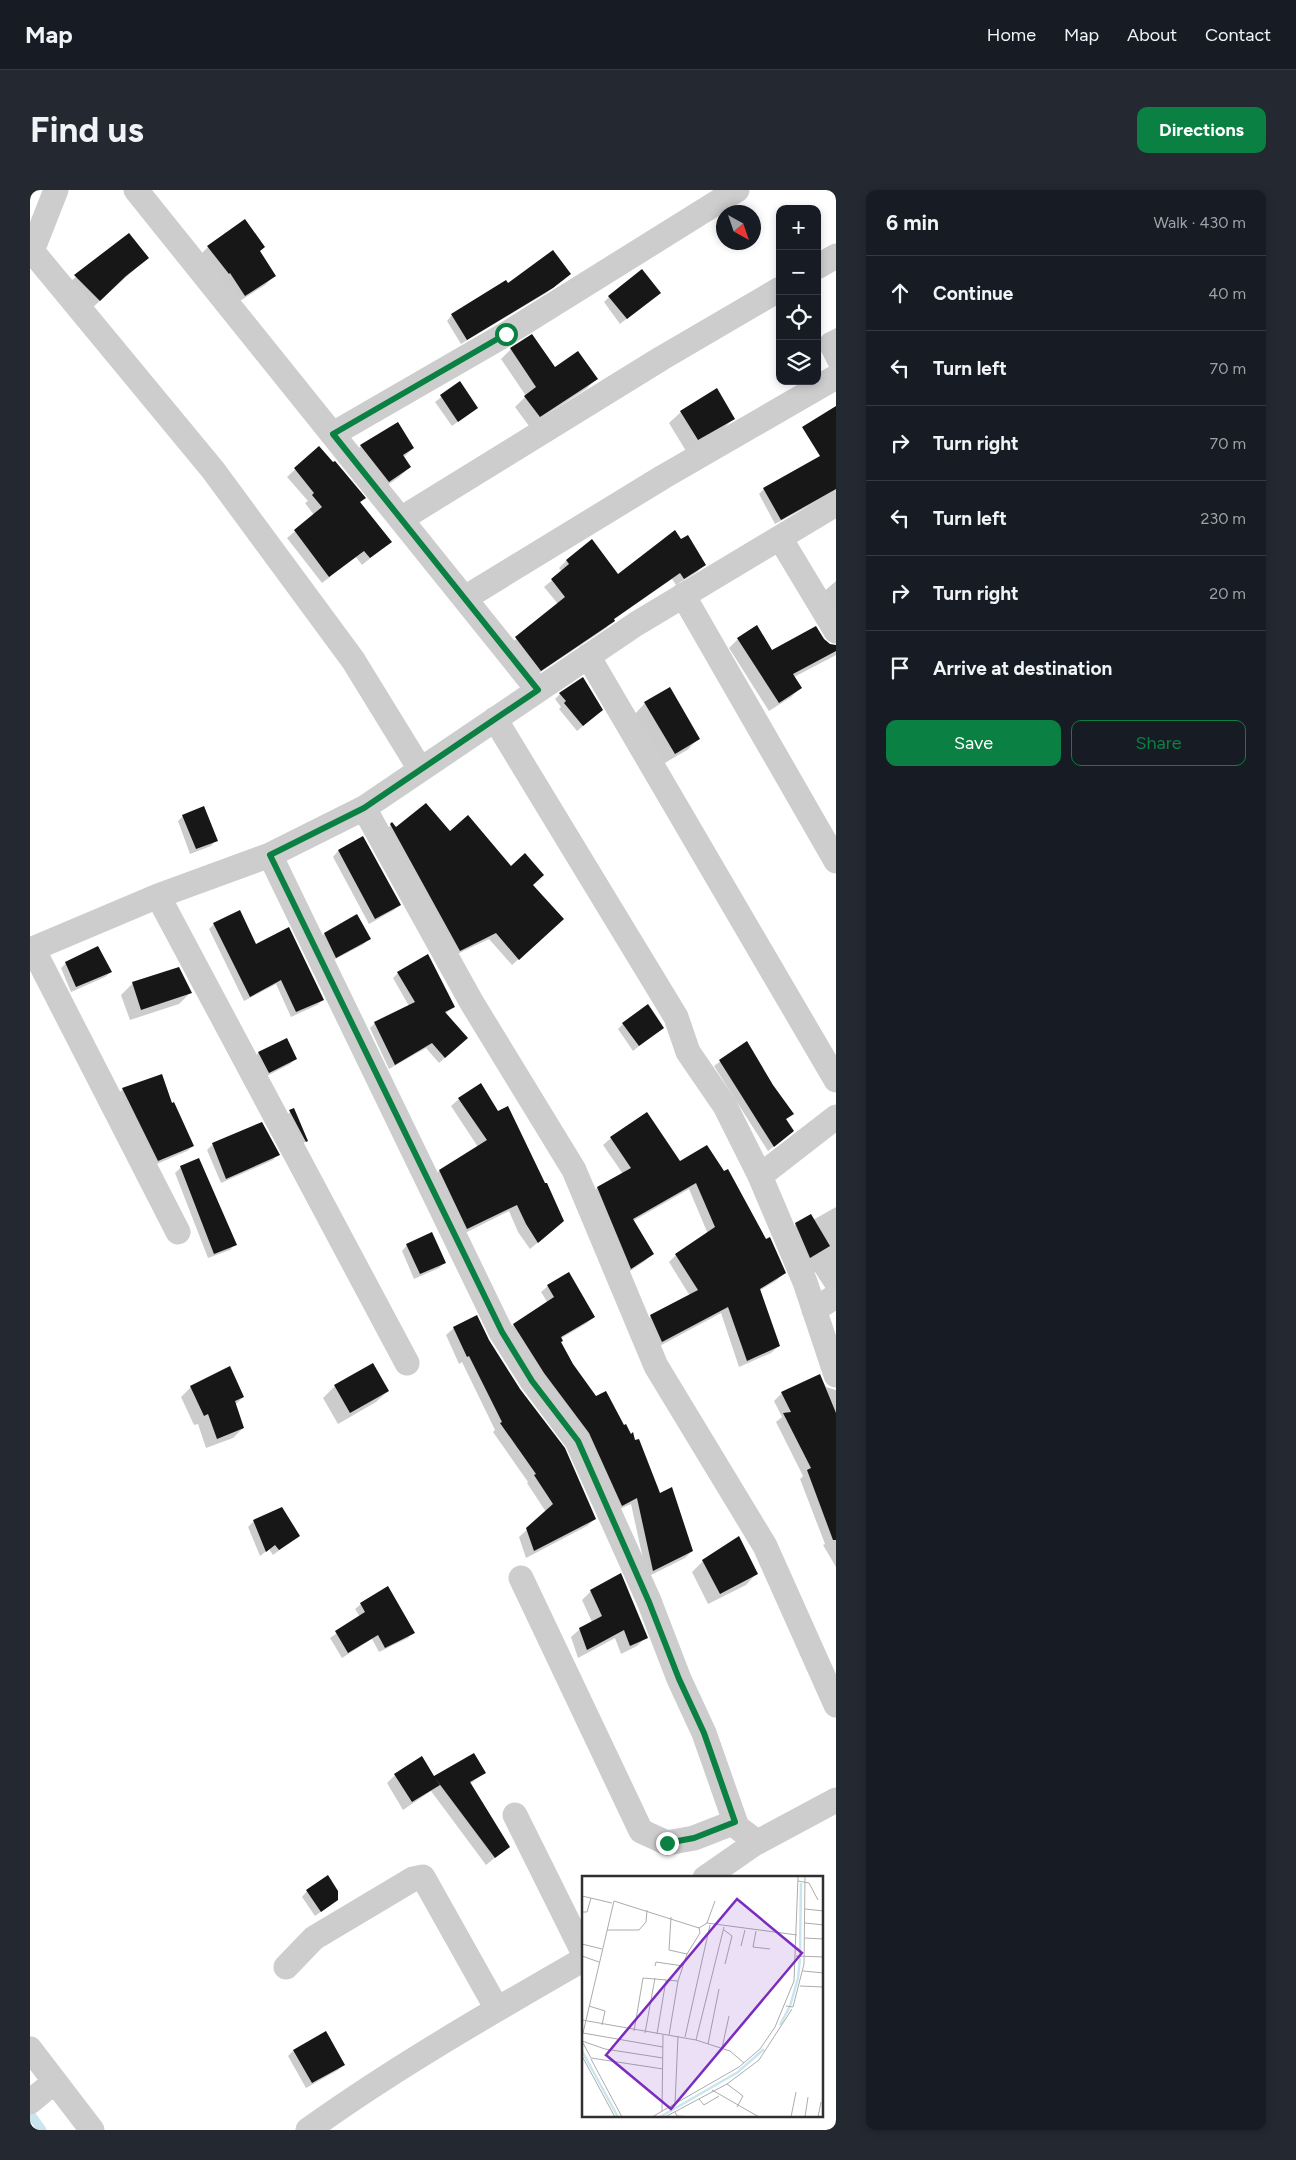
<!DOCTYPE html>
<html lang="en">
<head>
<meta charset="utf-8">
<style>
  :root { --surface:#171b24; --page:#242831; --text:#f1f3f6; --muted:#9ea1a6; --line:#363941; --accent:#0b8043 }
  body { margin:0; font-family:Figtree,sans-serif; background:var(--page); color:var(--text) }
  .controls { position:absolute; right:15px; top:15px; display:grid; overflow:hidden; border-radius:10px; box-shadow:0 2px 8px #0003 }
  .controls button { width:45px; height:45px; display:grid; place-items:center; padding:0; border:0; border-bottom:1px solid var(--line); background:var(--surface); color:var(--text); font:25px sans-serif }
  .compass { position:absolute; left:686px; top:15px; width:45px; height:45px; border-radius:50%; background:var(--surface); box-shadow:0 2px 8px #0003; rotate:140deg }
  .stop { position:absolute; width:15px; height:15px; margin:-11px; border:4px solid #0b8043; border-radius:50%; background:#fff }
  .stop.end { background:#0b8043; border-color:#fff; box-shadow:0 1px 5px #0008 }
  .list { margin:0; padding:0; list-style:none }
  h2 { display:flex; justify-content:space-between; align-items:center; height:65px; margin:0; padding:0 20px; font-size:21px }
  h2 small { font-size:16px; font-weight:400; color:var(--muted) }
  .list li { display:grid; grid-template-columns:32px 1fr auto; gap:15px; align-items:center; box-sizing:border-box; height:75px; padding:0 20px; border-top:1px solid var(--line) }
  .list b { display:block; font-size:19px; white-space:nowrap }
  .list em { font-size:16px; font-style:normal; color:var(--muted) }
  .actions { display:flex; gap:10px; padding:15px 20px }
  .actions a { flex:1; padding:11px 0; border:1px solid var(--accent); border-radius:10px; text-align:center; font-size:18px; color:var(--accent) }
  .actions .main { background:var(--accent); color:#fff }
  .icon { flex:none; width:28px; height:28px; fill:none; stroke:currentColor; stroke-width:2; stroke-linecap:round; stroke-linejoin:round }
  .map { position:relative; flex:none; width:806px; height:1940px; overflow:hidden; border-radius:10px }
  header { display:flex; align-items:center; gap:30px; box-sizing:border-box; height:70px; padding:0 25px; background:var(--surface); border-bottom:1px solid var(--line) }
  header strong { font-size:24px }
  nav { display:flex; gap:28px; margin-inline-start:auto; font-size:18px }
  .intro { display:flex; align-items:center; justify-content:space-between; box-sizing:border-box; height:120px; padding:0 30px }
  h1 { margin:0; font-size:35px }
  .button { padding:12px 22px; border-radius:10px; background:var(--accent); color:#fff; font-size:18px; font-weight:700 }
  main { display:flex; gap:30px; padding:0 30px }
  aside { flex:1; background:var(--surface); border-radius:10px; box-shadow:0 2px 8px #0003 }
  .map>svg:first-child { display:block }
</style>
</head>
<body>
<header>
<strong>Map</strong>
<nav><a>Home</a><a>Map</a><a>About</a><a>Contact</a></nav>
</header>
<div class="intro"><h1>Find us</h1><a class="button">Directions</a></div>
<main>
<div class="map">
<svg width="806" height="1940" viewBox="0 0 806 1940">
  <rect width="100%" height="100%" fill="#fff"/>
  <path fill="#0003" d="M 99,44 L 117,68 L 61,119 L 36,95 Z
    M 178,57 L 229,62 L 244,86 L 235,95 L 205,114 L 169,66 Z
    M 540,84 L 516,103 L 431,154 L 417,131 L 422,125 L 478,95 Z
    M 629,103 L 590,134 L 574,112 L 579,107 Z
    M 806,138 L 806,183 L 801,181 L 787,153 L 787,151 L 794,144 Z
    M 481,159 L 524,179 L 566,189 L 556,199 L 499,236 L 485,217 L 496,206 L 471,169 Z
    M 429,193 L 446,218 L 422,236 L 405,212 Z
    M 687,200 L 704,228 L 692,240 L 656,261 L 639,233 L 651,222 Z
    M 367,233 L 383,258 L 373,268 L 380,277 L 369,287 L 348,302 L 320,267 L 331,256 Z
    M 289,257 L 334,308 L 330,313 L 360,352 L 332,375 L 326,367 L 292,393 L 257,348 L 284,325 L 275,313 L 278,311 L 257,287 Z
    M 806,270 L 806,301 L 745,334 L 729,304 L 734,299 Z
    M 651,351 L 675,374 L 667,382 L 646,395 L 642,389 L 583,430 L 576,438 L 503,487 L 478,456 L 528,414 L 514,397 L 532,382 L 529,378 L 537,370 L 588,385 Z
    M 806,391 L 806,439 L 791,404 Z
    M 786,438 L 798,454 L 806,457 L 806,465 L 764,487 L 771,497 L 761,507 L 739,521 L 699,458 L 708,449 L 742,461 Z
    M 530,504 L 566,525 L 547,541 L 529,519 L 531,517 L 525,509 Z
    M 615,513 L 669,548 L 657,560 L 633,574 L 604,525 Z
    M 153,626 L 186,650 L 181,656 L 160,664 L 148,631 Z
    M 362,634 L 366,639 L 481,677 L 502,695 L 526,735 L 482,775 L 459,749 L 423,766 L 354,642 Z
    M 332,647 L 370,715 L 364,720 L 339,734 L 303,667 L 308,661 Z
    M 184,734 L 225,756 L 293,810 L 287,815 L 261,827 L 246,794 L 214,811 L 179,739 Z
    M 294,744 L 339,748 L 334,754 L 300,772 L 289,749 Z
    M 36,773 L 81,782 L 75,787 L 41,802 L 31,778 Z
    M 368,783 L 423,817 L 415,824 L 431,853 L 409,873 L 396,858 L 359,879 L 340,838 L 345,833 L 379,816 L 363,788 Z
    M 103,793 L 160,803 L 149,814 L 100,830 L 91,805 Z
    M 593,834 L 633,837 L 603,861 L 588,839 Z
    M 256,849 L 266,868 L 260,874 L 233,888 L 223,869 L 228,863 Z
    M 716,853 L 742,896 L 762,924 L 755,930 L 763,941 L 738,961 L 684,876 Z
    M 131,885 L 141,915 L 163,956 L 157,961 L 122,976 L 87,905 L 93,899 Z
    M 429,909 L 515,995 L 524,1039 L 500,1059 L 488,1042 L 479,1021 L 429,1046 L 402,989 L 409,981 L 448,957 L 421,916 Z
    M 263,920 L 276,951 L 271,956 L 254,927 Z
    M 581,948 L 650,973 L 754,1083 L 747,1090 L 729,1101 L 749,1156 L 741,1163 L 709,1177 L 691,1123 L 624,1159 L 614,1134 L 621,1126 L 660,1106 L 639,1072 L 646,1065 L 678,1044 L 659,999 L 603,1031 L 622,1064 L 615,1071 L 594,1085 L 560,1005 L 567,998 L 593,984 L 573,955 Z
    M 183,954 L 248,964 L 243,970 L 191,993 L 177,960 Z
    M 151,977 L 205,1054 L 200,1060 L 178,1068 L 145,983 Z
    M 806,1017 L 806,1102 L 796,1099 L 785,1082 L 777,1085 L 758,1042 L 766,1034 L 783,1030 Z
    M 377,1055 L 415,1072 L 409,1078 L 384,1089 L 372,1061 Z
    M 518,1096 L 564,1127 L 557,1133 L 530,1149 L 530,1153 L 542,1175 L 565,1208 L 593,1236 L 604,1252 L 629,1305 L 662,1361 L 655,1368 L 617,1387 L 601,1314 L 585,1321 L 477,1141 L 484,1134 L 518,1113 L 511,1102 Z
    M 424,1138 L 458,1150 L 565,1329 L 557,1336 L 496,1368 L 489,1347 L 516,1322 L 497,1293 L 498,1292 L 463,1242 L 465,1240 L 432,1172 L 429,1174 L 416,1145 Z
    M 790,1186 L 796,1197 L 806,1200 L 806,1377 L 793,1355 L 795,1354 L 770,1289 L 773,1286 L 746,1232 L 752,1227 L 744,1211 L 752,1203 Z
    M 305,1196 L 358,1201 L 346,1212 L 308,1234 L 293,1208 Z
    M 161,1197 L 213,1207 L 205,1215 L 213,1238 L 203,1248 L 176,1258 L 168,1234 L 164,1235 L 151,1207 Z
    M 224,1331 L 269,1346 L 243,1365 L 239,1359 L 230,1366 L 218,1337 Z
    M 673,1371 L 727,1383 L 716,1395 L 678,1414 L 662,1382 Z
    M 561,1401 L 616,1447 L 607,1456 L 591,1464 L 585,1448 L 548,1468 L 541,1447 L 550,1439 L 562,1432 L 552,1410 Z
    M 331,1414 L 383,1442 L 378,1448 L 349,1462 L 342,1449 L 312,1468 L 300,1448 L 330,1427 L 325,1419 Z
    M 443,1564 L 454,1583 L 440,1594 L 478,1657 L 456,1675 L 401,1601 L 373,1620 L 357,1593 L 365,1585 L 404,1588 Z
    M 277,1701 L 307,1710 L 285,1726 L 272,1707 Z
    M 296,1843 L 314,1874 L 308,1880 L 276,1898 L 258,1866 L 263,1861 Z"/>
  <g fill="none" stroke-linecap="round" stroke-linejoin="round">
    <path stroke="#cae5ed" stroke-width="9" d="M 0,1923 L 12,1940"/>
  </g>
  <path fill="#171717" d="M 215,29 L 235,57 L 230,61 L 246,86 L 215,106 L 200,83 L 199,84 L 177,56 Z
    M 99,43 L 119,68 L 96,86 L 70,111 L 44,85 Z
    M 523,60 L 541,84 L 523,98 L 437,150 L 421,124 L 476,90 L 478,93 Z
    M 612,79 L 631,103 L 597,129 L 578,106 Z
    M 502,144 L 525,177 L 548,161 L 568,189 L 510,227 L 494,206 L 506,197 L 480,158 Z
    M 430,191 L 448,218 L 428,232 L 410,205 Z
    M 687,198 L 705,229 L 668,250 L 650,221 Z
    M 806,216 L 806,299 L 751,330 L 733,298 L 790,266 L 772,237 Z
    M 368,232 L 384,258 L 373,265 L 381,277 L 359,292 L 330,255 Z
    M 289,256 L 303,272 L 305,271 L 336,308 L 330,312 L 362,352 L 340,368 L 334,361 L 299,387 L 264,340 L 292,317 L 282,305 L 284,303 L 264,278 Z
    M 645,340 L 651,349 L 658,345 L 676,375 L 654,389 L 650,383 L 584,429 L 585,431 L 511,481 L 485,447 L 535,407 L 521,389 L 539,374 L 536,370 L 562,349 L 588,384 Z
    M 727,435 L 742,460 L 786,436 L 794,449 L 800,454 L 806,455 L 806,461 L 763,484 L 772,498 L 749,513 L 707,448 Z
    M 553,487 L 573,520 L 553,536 L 534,513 L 536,511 L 529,503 Z
    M 640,497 L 670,549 L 645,564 L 614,512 Z
    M 396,613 L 420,641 L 438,625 L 481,676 L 495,663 L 514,685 L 503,695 L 534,729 L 489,770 L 466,743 L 430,761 L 360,634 L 362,632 L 366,637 Z
    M 174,616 L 188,651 L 166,659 L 152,625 Z
    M 333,646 L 371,715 L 345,729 L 308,660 Z
    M 210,720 L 226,754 L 259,737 L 294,810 L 266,822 L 251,790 L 220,807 L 183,733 Z
    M 327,724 L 341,749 L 306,768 L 294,743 Z
    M 68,756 L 82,782 L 46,797 L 35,772 Z
    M 398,764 L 425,817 L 415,822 L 438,848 L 415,868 L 402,853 L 365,875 L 344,832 L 385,812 L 367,782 Z
    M 149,777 L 162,803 L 111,820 L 102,792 Z
    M 618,814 L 634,838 L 609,856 L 592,833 Z
    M 257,848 L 267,869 L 239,883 L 228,862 Z
    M 717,851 L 743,895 L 764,924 L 756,929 L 764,941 L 744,957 L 689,870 Z
    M 132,884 L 142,913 L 144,912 L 164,956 L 128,971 L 92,898 Z
    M 451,893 L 468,921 L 478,916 L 515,993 L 517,993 L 534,1031 L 508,1053 L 496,1034 L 487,1015 L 437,1039 L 409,980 L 457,950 L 428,908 Z
    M 264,918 L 278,951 L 276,952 L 259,920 Z
    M 617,922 L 650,971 L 677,955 L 694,981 L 698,979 L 736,1049 L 740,1047 L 756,1083 L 730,1099 L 750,1156 L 717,1171 L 698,1117 L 632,1152 L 620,1125 L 668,1100 L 645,1064 L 685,1037 L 666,993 L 603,1029 L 624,1064 L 601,1079 L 567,997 L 601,978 L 580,947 Z
    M 232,932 L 250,965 L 196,989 L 182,953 Z
    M 169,968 L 207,1055 L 184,1064 L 150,976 Z
    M 781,1024 L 800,1056 L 780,1068 L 765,1033 Z
    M 402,1042 L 416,1073 L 390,1084 L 376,1054 Z
    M 539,1082 L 565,1127 L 531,1147 L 533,1151 L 531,1152 L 543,1174 L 566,1206 L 576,1201 L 594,1235 L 596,1234 L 601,1244 L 603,1242 L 605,1250 L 609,1249 L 630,1303 L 642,1297 L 663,1361 L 623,1381 L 607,1308 L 592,1316 L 559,1243 L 514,1183 L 483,1134 L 524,1107 L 517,1095 Z
    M 447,1125 L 459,1150 L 490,1199 L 535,1258 L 566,1329 L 504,1361 L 496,1338 L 523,1314 L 504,1285 L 506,1284 L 470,1233 L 472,1232 L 439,1166 L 437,1167 L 423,1137 Z
    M 343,1173 L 359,1201 L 320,1223 L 304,1195 Z
    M 200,1176 L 214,1207 L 205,1211 L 214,1238 L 187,1249 L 178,1224 L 174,1226 L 160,1196 Z
    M 790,1184 L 806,1223 L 806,1350 L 803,1350 L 777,1280 L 781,1278 L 753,1223 L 761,1222 L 751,1202 Z
    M 252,1317 L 270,1346 L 249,1360 L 245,1355 L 236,1362 L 223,1330 Z
    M 709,1346 L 728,1384 L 690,1404 L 672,1370 Z
    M 591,1383 L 618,1448 L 600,1456 L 594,1440 L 557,1460 L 549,1438 L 572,1426 L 560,1400 Z
    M 358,1396 L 385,1443 L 355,1458 L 348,1445 L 318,1463 L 305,1441 L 335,1422 L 330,1413 Z
    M 444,1563 L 456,1583 L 440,1592 L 480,1657 L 465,1668 L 405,1588 L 410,1595 L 382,1612 L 364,1584 L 392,1566 L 404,1586 Z
    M 298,1685 L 308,1701 L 308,1710 L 291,1722 L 276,1700 Z
    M 296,1841 L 315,1875 L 282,1893 L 263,1860 Z"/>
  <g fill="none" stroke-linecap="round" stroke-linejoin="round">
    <path stroke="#cdcdcd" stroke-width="25" d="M 106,0 L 508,500
      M 2,61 L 183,280 L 323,470 L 390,579
      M 0,66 L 26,0
      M 787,77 L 806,66
      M 303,244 L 476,144 L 707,0
      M 371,329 L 632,168 L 750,99
      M 750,348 L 806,441
      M 653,405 L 806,671
      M 435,408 L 633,287 L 806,187
      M 558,466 L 806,890
      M 465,529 L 646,827 L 658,862 L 695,916 L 730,986 L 775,1092 L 806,1185
      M 334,618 L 442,813 L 544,980 L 626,1176 L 735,1356 L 806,1515
      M 240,665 L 471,1142 L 502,1191 L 547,1251 L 619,1411 L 649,1489 L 674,1543 L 707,1637 L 723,1649 L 724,1654
      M 128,706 L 377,1173
      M 3,759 L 148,1042
      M 0,760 L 128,706 L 240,665 L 334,618 L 606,434 L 806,314
      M 730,986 L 806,927
      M 784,1120 L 806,1106
      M 491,1388 L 611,1641 L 637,1653 L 664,1648 L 705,1632
      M 485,1625 L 554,1764
      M 675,1688 L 724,1654 L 806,1610
      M 256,1777 L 284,1748 L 383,1689 L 393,1687 L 467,1819
      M 0,1859 L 62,1940
      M 0,1912 L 24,1892
      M 278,1940 C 366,1877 460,1823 554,1769"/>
  </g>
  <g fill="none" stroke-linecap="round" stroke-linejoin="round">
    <path stroke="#0b8043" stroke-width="6" d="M 476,144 L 303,244 L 508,500 L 334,618 L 240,665 L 472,1142 L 502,1191 L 548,1251 L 619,1412 L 649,1489 L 674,1543 L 705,1632 L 664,1648 L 637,1653"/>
  </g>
  <g transform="translate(552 1686)">
    <rect width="241" height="241" fill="#fff"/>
    <path fill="none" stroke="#cae5ed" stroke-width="2.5" d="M 218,78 L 219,7M 198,149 L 208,130 L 216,102 L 218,82M 0,175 L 36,241M 78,241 L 156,196 L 182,173"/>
    <path fill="none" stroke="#acacac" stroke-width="1" d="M 216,5 L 227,7 L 236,24M 0,20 L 30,27M 223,33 L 242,35M 0,36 L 5,36 L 9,22M 89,41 L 87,74 L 105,78M 125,47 L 133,25M 223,47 L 242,49M 25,54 L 57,54 L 64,46 L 65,34M 142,54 L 150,60 L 143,88M 174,55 L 171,71 L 188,73M 222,62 L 242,63M 0,68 L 20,73M 159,70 L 163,54M 0,80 L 17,86M 214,80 L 242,81M 73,90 L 74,86 L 101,90M 221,95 L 242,97M 218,110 L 242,111M 7,130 L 23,135 L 20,149M 204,130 L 211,131 L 222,88 L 223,1M 0,144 L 114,164 L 148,175 L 162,187M 52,155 L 61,102 L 96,105M 63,157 L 73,102M 75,158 L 84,104M 87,159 L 96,105 L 105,78 L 118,57 L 117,51M 103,161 L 128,49M 114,164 L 142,51M 0,165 L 23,173 L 81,182M 1,167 L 9,182 L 81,193M 126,168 L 137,113M 81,171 L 1,157 L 32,25 L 117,52 L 125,47 L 215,59M 140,172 L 147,140M 0,180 L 33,241M 9,183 L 40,241M 145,208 L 161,220 L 155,231M 130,214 L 177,241M 117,223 L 122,229 L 137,220M 93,228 L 96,160M 80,235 L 81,159M 93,236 L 95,240 L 116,241M 70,241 L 157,191 L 178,173 L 193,151 L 212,105 L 216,1M 83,241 L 145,208 L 177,184 L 210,133M 209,241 L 214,216M 223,241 L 226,221M 236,241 L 239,226"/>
    <path fill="#7b2cbf" fill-opacity="0.15" stroke="#7b2cbf" stroke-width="2.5" d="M 155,23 L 220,77 L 89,233 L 24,179 Z"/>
    <rect width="241" height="241" fill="none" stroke="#303030" stroke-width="2.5"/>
  </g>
</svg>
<div class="controls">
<button>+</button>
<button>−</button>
<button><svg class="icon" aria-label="locate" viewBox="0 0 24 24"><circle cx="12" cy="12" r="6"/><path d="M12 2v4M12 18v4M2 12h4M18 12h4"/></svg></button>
<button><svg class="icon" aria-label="layers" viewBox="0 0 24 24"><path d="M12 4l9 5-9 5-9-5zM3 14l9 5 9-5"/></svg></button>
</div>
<svg class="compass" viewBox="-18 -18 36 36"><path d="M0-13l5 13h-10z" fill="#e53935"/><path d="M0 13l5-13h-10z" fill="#9ea1a6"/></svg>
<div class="stop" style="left:476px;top:144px"></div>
<div class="stop end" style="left:637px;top:1653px"></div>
</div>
<aside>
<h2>6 min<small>Walk · 430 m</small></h2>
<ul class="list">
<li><svg class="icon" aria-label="ahead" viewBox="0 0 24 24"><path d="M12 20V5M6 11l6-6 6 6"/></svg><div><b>Continue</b></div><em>40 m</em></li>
<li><svg class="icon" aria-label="left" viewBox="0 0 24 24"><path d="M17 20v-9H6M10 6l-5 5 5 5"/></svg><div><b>Turn left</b></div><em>70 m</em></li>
<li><svg class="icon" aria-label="right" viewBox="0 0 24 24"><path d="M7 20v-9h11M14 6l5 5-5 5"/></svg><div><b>Turn right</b></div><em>70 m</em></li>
<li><svg class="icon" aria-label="left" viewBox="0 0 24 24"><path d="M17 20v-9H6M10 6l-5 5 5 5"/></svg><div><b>Turn left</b></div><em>230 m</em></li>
<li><svg class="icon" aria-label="right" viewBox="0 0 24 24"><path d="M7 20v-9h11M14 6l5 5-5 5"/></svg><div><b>Turn right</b></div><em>20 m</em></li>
<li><svg class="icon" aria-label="arrive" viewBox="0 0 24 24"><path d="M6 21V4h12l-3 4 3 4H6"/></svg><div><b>Arrive at destination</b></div></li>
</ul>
<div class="actions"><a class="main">Save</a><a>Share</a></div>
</aside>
</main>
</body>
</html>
